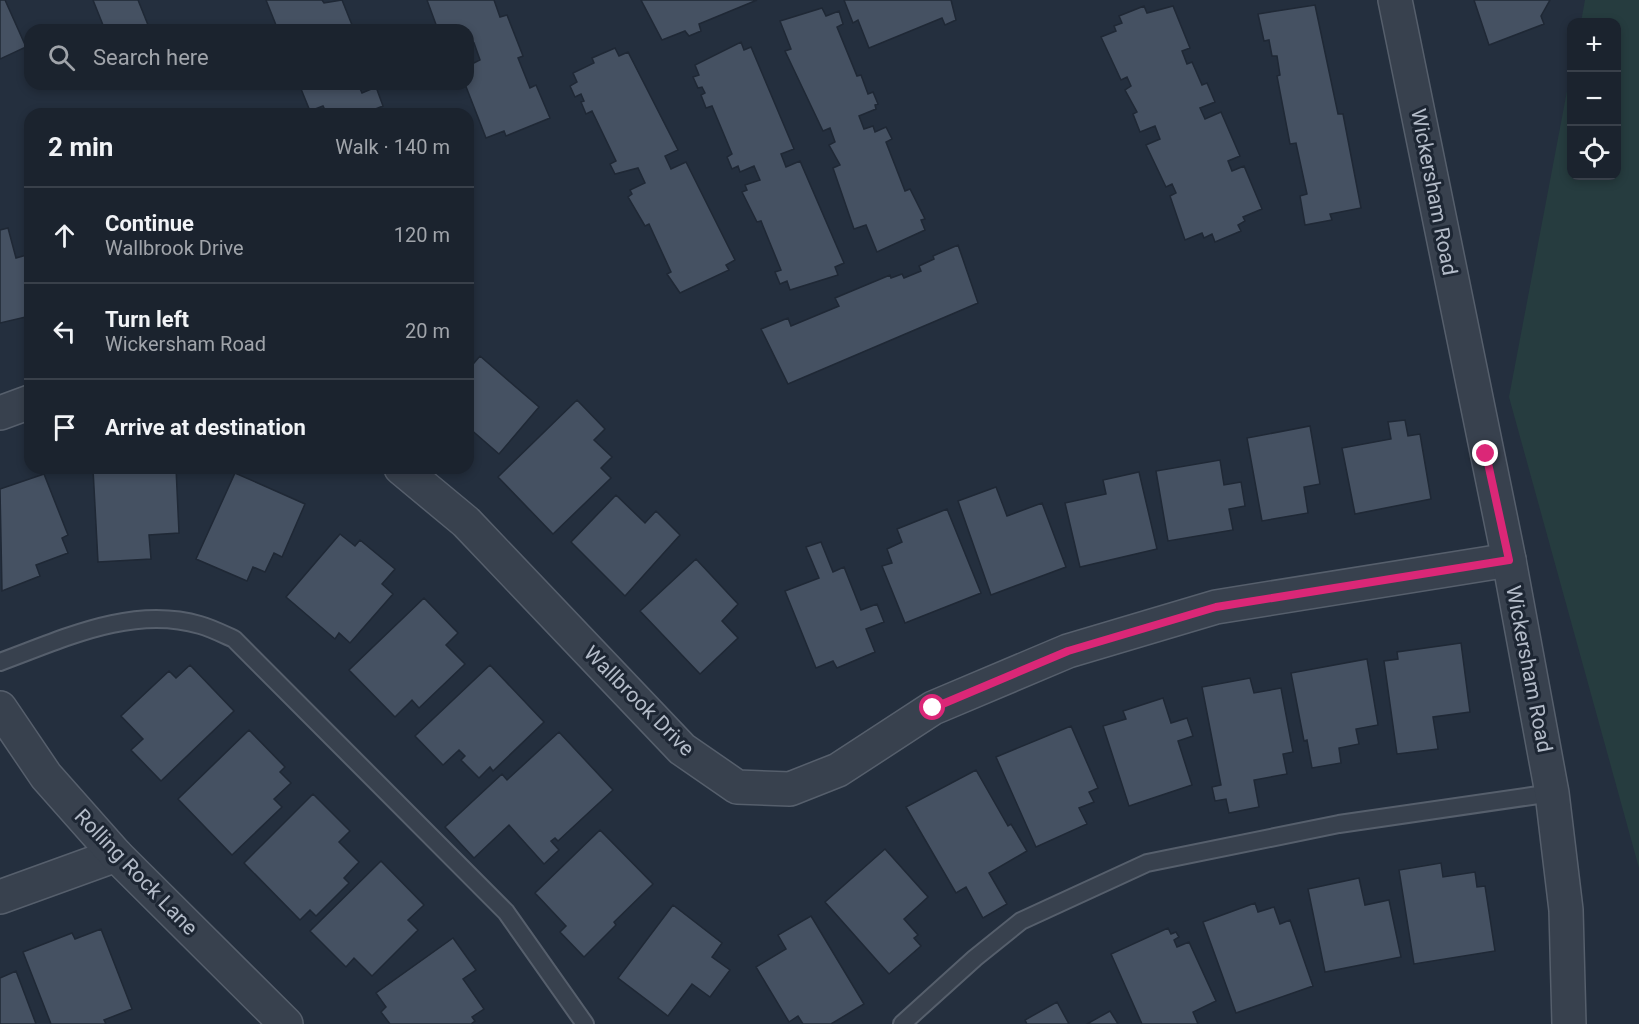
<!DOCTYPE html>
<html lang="en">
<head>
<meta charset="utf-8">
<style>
  :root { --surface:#1b232e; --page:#282f3a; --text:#f1f3f6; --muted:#a0a4aa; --line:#39404a }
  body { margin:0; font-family:Roboto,sans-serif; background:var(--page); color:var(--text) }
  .controls { position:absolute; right:18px; top:18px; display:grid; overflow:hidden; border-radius:12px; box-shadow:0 3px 9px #0003 }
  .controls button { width:54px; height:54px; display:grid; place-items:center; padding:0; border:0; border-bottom:2px solid var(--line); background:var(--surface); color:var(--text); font:30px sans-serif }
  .stop { position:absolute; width:18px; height:18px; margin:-14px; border:4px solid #db2777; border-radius:50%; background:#fff }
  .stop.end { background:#db2777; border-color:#fff; box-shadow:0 2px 6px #0008 }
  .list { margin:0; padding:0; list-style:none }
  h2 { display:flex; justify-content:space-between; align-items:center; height:78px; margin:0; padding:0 24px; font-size:26px }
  h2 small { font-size:20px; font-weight:400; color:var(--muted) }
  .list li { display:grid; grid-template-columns:39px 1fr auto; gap:18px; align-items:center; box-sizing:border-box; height:96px; padding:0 24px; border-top:2px solid var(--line) }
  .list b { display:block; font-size:22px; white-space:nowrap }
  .list p { margin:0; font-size:20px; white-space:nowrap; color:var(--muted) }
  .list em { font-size:20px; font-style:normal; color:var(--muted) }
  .icon { flex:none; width:33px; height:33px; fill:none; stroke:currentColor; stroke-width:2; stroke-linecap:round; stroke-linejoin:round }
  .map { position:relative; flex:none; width:1639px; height:1024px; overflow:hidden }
  .search { position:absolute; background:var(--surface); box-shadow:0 3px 9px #0003; left:24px; top:24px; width:450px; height:66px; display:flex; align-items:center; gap:15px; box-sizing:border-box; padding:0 21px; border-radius:18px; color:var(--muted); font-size:22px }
  .panel { position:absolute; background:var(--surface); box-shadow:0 3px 9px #0003; left:24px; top:108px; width:450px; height:366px; border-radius:18px }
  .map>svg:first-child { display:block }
</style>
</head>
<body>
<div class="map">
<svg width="1639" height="1024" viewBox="0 0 1639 1024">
  <rect width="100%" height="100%" fill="#242f3e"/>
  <path fill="#263c3f" d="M 1585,0 L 1639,0 L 1639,868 L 1509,397 L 1571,70 L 1572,176 L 1616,176 L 1616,22 L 1581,22 Z"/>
  <path fill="#455162" stroke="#1f2835" stroke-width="1.5" d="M 0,0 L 5,0 L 26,47 L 0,59 Z
    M 93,0 L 138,0 L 150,30 L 105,30 Z
    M 266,0 L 322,0 L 324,3 L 342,0 L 354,30 L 278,30 Z
    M 427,0 L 494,0 L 500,17 L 507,15 L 523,56 L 518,58 L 530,88 L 536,85 L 550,118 L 506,136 L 504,131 L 486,138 L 465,84 L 468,84 L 468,66 L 480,60 L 474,43 L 468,45 L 468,30 L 438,30 Z
    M 641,0 L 757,0 L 699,24 L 701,31 L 689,36 L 685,31 L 662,40 Z
    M 844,0 L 951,0 L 956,20 L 945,25 L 942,18 L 869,48 L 858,20 L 853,23 Z
    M 1474,0 L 1550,0 L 1541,16 L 1544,24 L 1489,45 Z
    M 1315,5 L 1338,114 L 1343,114 L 1361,208 L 1330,214 L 1332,220 L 1305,225 L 1300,196 L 1307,194 L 1296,143 L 1290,144 L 1277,76 L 1280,75 L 1277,56 L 1272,56 L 1269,40 L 1264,41 L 1258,14 Z
    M 1144,6 L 1147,13 L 1173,6 L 1190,48 L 1182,51 L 1187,64 L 1192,62 L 1202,85 L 1207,83 L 1215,102 L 1200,108 L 1205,119 L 1221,112 L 1240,156 L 1228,161 L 1232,171 L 1244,166 L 1262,209 L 1243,217 L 1245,221 L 1238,225 L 1241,231 L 1215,242 L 1212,234 L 1204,238 L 1202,233 L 1185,240 L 1170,196 L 1176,193 L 1172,184 L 1166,187 L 1146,145 L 1160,139 L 1155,126 L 1140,132 L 1133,114 L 1137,112 L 1125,90 L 1131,86 L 1127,77 L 1121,80 L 1101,37 L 1116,31 L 1114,26 L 1122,23 L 1119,16 Z
    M 822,8 L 826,16 L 839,11 L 843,24 L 837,27 L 857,76 L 861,75 L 868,94 L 873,92 L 878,104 L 875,105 L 876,109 L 859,116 L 864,129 L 873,126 L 875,132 L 886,127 L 892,139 L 886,142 L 905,191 L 910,189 L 925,219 L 921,220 L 925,230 L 877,252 L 866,225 L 854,229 L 833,168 L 840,165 L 829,145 L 835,142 L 830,128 L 823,131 L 785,51 L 791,49 L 780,21 Z
    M 741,42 L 744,50 L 751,47 L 794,149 L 781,154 L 786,167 L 800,161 L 844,263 L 835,267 L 838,275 L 790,290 L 787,281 L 780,284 L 775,272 L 781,270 L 761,221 L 757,222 L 742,192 L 747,190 L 745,185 L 760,180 L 754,166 L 740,172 L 738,166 L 732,169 L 727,157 L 732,154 L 712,106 L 706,108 L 701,95 L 705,93 L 702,87 L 698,88 L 693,77 L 699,75 L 695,65 Z
    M 615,48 L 619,56 L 628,52 L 678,150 L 665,156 L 671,169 L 686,162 L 735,260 L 726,265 L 729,270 L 680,293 L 667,274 L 671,272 L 649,224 L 645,226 L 628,197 L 632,194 L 630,190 L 645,183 L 638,168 L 615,174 L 610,164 L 616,161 L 592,111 L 586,114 L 581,102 L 584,101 L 581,94 L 575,97 L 570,86 L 577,82 L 573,73 L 594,63 L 592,58 Z
    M 299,84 L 358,84 L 362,93 L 376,87 L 383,106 L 363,114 L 327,114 L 323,106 L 310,111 Z
    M 8,228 L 16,258 L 30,254 L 30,316 L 0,323 L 0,230 Z
    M 958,245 L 978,303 L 788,384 L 761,329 L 788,318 L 791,326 L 839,306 L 835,298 L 890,275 L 891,278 L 902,274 L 904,278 L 921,271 L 919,266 L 934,259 L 933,256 Z
    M 480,356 L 539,407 L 499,454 L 468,427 L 468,370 Z
    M 577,400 L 605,429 L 594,440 L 612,457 L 601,468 L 611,478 L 553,534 L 498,477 Z
    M 1405,420 L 1408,436 L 1420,434 L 1431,499 L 1355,514 L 1342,448 L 1391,439 L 1388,422 Z
    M 1310,426 L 1320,484 L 1304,487 L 1308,513 L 1262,521 L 1247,438 Z
    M 1220,460 L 1224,485 L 1241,482 L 1245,506 L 1229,509 L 1233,530 L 1168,541 L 1156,471 Z
    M 176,468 L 179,533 L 149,535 L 151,559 L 98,562 L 93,469 Z
    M 1139,472 L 1157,549 L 1080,567 L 1065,503 L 1106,494 L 1103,480 Z
    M 235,473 L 305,504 L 282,557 L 274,553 L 265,572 L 253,567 L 247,581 L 196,559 Z
    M 44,474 L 68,535 L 62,538 L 68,553 L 36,565 L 40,576 L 2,591 L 0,489 Z
    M 996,487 L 1007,516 L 1042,503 L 1066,567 L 991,595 L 958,501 Z
    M 616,495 L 645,523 L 656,511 L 680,535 L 625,596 L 571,542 Z
    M 947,509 L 981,593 L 905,623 L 882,566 L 892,563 L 887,549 L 902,542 L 897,529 Z
    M 340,534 L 355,546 L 360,540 L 395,569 L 382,584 L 393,594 L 350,643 L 339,633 L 335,639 L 286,597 Z
    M 821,542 L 833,572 L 844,567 L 861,610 L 877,604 L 884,622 L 866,629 L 875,652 L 837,668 L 833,661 L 816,668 L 785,591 L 819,578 L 806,547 Z
    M 696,559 L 738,604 L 722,621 L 738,638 L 700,674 L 640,611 Z
    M 424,598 L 458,633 L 446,645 L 465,664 L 419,708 L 412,700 L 395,717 L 349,670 Z
    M 1461,643 L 1470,712 L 1433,717 L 1438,749 L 1397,754 L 1384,661 L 1398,659 L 1397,652 Z
    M 1367,659 L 1378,725 L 1356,729 L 1359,744 L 1339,748 L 1341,763 L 1312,768 L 1307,740 L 1304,741 L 1291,673 Z
    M 190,665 L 234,711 L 161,781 L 131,750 L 143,739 L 121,716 L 169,671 L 176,678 Z
    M 490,665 L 544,722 L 493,771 L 490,767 L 479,778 L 461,760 L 465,756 L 459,750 L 443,765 L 415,736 Z
    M 1250,678 L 1254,693 L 1281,688 L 1293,752 L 1283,754 L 1287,774 L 1254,780 L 1259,807 L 1229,813 L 1226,799 L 1215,801 L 1212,787 L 1221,785 L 1202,687 Z
    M 1163,698 L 1171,723 L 1187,718 L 1193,736 L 1178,741 L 1192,785 L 1129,806 L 1103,726 L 1126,719 L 1123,711 Z
    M 1071,726 L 1098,788 L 1089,792 L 1094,802 L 1079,808 L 1087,824 L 1036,847 L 996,757 Z
    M 249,730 L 285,767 L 280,772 L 291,783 L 274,799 L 282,807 L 232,855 L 178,799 Z
    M 559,732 L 613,790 L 558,841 L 555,838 L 551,841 L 559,850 L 544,864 L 509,825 L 474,858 L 445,827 L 502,774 L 507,780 Z
    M 976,770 L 1008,826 L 1011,824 L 1027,851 L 989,873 L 1007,904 L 983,918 L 966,887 L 956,893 L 906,807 Z
    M 313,794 L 350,831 L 339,842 L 359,862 L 344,878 L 349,883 L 316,916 L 310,910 L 300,920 L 244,863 Z
    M 600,830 L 653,884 L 614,922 L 616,925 L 584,957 L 560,932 L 566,926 L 535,893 Z
    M 885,849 L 928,897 L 904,919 L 918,935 L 914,938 L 921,946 L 889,974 L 825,902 Z
    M 381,861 L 424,905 L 408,920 L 418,930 L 372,976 L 354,958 L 346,967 L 310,931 Z
    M 1441,863 L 1443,877 L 1475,872 L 1477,887 L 1485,886 L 1495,951 L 1414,964 L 1399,870 Z
    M 1359,878 L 1365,905 L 1389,900 L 1401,957 L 1325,972 L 1308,889 Z
    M 1255,903 L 1258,912 L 1274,907 L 1280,924 L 1290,920 L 1313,986 L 1236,1013 L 1203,922 Z
    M 673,905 L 722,943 L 712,957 L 730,970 L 710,997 L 692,984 L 668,1016 L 618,978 Z
    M 811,916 L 864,1004 L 831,1024 L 803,1024 L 798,1016 L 789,1022 L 756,967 L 786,949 L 778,935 Z
    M 1168,928 L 1171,934 L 1176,932 L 1179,937 L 1174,940 L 1177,947 L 1189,942 L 1216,1001 L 1193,1012 L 1198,1024 L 1142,1024 L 1111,954 Z
    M 101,929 L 132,1009 L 104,1020 L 106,1024 L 51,1024 L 23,952 L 72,933 L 75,939 Z
    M 453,938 L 476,970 L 463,979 L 484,1009 L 472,1017 L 475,1021 L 471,1024 L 390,1024 L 381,1012 L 386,1007 L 376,993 Z
    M 16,971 L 36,1024 L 0,1024 L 0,978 Z
    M 1057,1002 L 1069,1024 L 1027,1024 L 1025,1020 Z
    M 1110,1011 L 1118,1024 L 1087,1024 Z"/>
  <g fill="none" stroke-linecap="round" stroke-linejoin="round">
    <defs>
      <path id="service" d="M 0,662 C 63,639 132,605 200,625 C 211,628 223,634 234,639 L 506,912 L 585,1024
        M 902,1024 L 975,958 L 1021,921 L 1147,863 L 1339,824 L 1552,793"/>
      <path id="minor" d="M 0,413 L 30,402
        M 401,468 L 466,522 L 682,749 L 737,787 L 790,789 L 838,770 L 933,708 L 1068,651 L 1216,607 L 1509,560
        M 0,897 L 116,855"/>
      <path id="tertiary" d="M 1395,0 L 1509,560 L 1552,793 L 1566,910 L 1569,1024
        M 0,708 L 46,776 L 116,855 L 286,1024"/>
    </defs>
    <use href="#service" stroke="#565f6c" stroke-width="20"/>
    <use href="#minor" stroke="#565f6c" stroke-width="36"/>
    <use href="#tertiary" stroke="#565f6c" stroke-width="36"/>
    <use href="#service" stroke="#38414e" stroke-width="16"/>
    <use href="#minor" stroke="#38414e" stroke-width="33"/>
    <use href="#tertiary" stroke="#38414e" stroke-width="33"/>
  </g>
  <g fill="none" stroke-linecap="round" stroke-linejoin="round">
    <path stroke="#db2777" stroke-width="8" d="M 933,708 L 1068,651 L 1216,607 L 1509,560 L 1486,454"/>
  </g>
  <g text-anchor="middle" stroke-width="6" stroke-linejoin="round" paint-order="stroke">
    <g font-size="21" fill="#b4bcc9" stroke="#1d2633">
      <text transform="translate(1434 192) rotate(79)" y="7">Wickersham Road</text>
      <text transform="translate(1529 669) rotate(79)" y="7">Wickersham Road</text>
      <text transform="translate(639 701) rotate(45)" y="7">Wallbrook Drive</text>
      <text transform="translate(136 872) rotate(46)" y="7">Rolling Rock Lane</text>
    </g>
  </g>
</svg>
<div class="controls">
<button>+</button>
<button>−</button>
<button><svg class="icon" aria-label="locate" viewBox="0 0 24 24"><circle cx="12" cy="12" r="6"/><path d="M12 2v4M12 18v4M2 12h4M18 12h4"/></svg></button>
</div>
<div class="stop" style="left:933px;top:708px"></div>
<div class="stop end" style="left:1486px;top:454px"></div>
<div class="search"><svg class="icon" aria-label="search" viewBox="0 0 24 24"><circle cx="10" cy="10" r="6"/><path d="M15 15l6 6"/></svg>Search here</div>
<section class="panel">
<h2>2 min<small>Walk · 140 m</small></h2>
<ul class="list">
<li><svg class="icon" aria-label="ahead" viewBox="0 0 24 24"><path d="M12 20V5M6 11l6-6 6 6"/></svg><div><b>Continue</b><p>Wallbrook Drive</p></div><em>120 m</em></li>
<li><svg class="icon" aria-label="left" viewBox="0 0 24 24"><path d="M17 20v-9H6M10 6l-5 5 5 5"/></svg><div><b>Turn left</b><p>Wickersham Road</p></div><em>20 m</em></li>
<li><svg class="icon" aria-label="arrive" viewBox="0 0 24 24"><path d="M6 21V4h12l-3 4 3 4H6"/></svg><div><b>Arrive at destination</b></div></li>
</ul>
</section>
</div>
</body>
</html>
